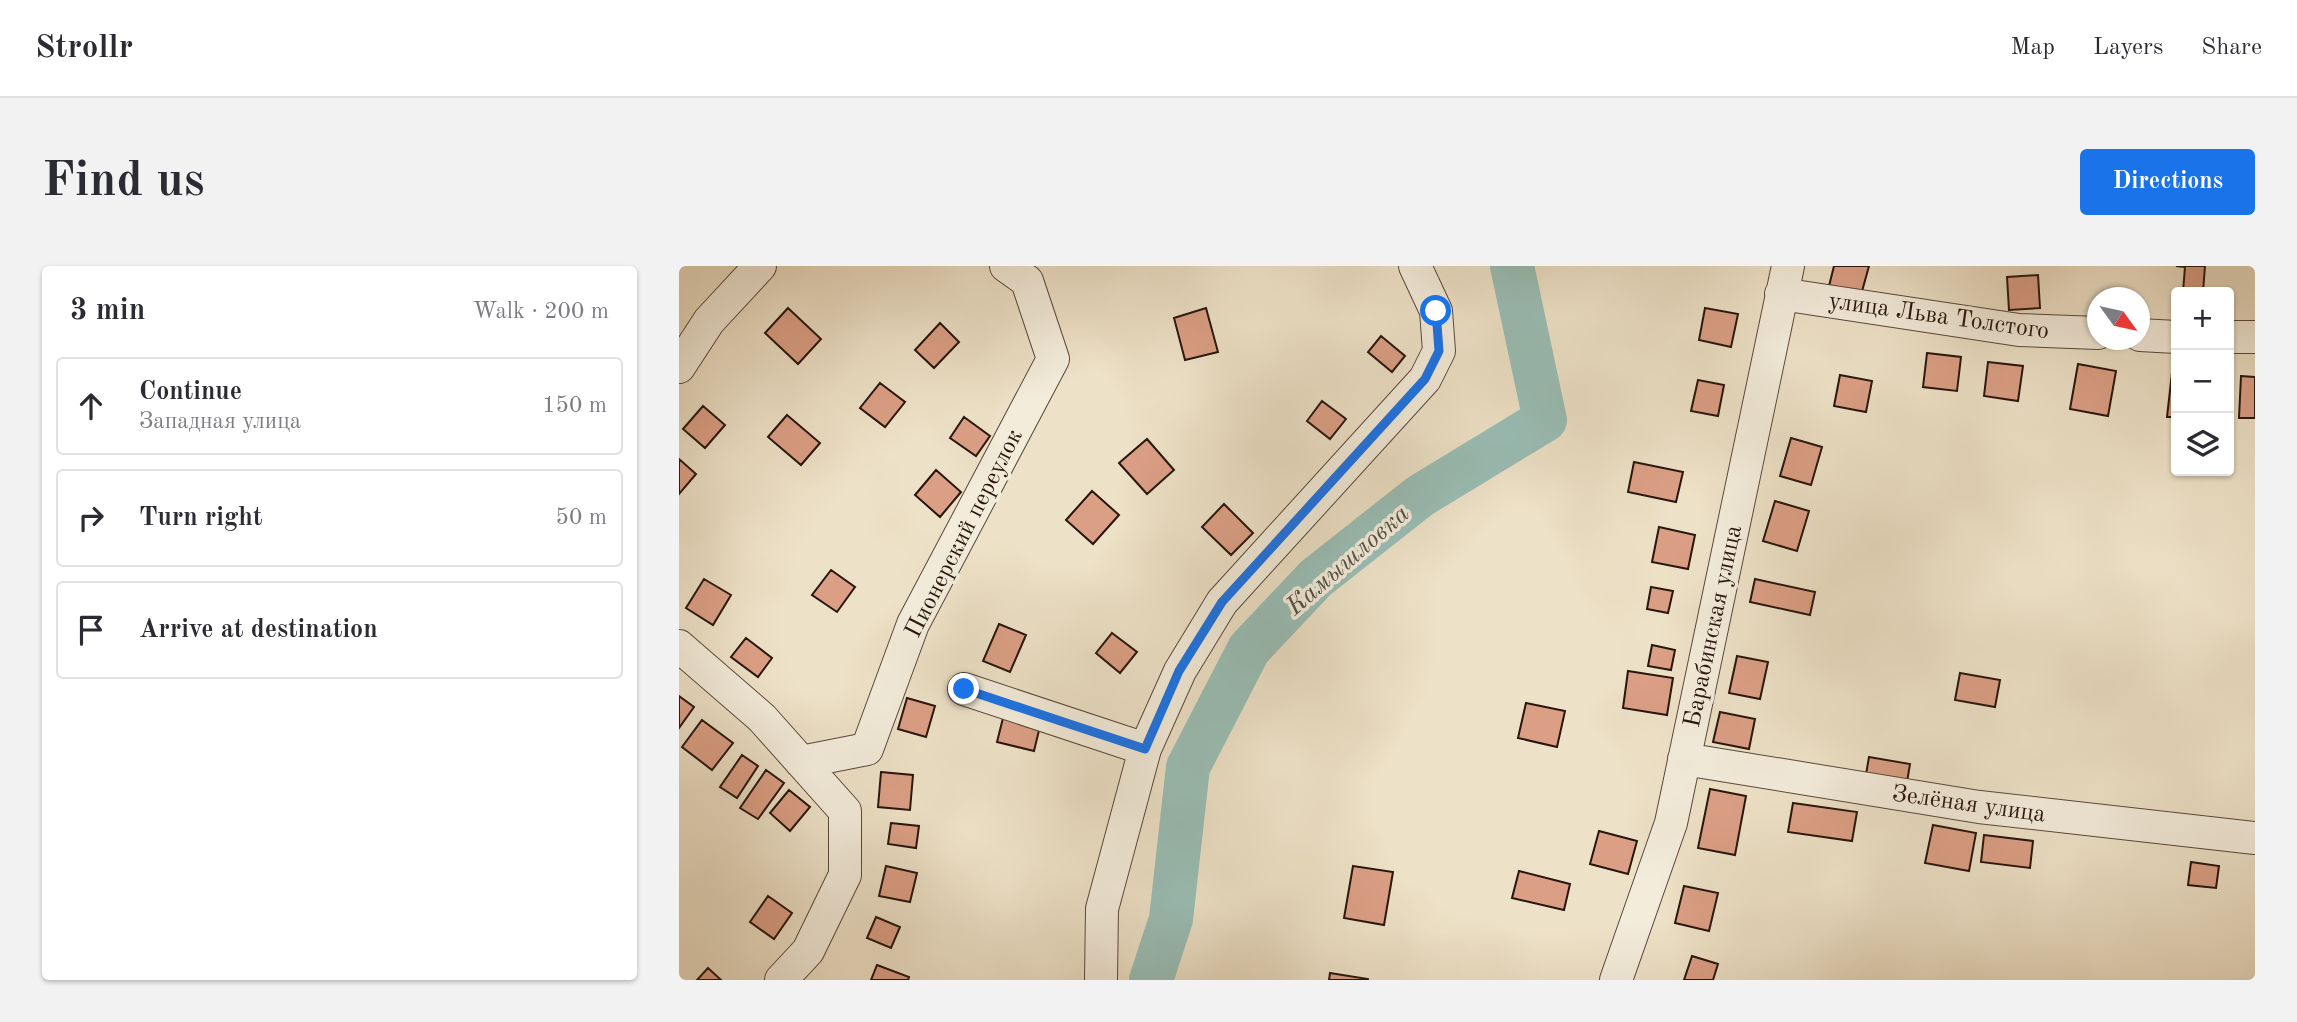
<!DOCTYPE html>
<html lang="en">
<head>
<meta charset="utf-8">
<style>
  :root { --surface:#fff; --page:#f2f2f3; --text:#2b2b33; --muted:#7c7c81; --line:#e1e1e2; --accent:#1a73e8 }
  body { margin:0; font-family:"Old Standard TT",serif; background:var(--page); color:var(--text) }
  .controls { position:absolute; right:21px; top:21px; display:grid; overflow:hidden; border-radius:7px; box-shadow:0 2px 5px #0004 }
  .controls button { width:63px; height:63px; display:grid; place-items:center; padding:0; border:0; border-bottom:2px solid var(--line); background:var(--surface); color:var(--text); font:35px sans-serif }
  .compass { position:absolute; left:1408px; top:21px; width:63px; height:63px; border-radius:50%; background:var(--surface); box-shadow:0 2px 5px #0004; rotate:123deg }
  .stop { position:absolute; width:21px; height:21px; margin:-16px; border:5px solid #1a73e8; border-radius:50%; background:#fff }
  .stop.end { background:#1a73e8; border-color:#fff; box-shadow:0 2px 7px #0008 }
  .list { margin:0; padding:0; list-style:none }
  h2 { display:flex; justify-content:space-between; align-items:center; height:91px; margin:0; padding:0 28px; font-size:30px }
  h2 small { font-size:23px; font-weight:400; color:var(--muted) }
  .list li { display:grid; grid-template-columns:46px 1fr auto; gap:21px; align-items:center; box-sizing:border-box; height:98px; margin:0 14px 14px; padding:0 14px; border:2px solid var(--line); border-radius:7px }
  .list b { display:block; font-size:26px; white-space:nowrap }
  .list p { margin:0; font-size:23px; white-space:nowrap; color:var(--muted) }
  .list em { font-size:23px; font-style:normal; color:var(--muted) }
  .icon { flex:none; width:38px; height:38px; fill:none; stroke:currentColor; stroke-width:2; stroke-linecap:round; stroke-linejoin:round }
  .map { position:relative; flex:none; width:1576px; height:714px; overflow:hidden; border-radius:7px }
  header { display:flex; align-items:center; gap:42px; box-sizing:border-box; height:98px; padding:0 35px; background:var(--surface); border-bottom:2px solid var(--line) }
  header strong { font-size:33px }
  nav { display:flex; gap:38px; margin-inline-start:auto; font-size:24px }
  .intro { display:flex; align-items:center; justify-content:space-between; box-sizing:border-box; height:168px; padding:0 42px }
  h1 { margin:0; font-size:49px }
  .button { padding:18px 32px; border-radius:7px; background:var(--accent); color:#fff; font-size:24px; font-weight:700 }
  main { display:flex; gap:42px; padding:0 42px }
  aside { flex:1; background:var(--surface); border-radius:7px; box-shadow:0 2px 5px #0004 }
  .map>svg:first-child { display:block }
</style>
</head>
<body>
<header>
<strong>Strollr</strong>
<nav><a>Map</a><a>Layers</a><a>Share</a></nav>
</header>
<div class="intro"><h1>Find us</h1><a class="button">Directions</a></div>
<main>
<aside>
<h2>3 min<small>Walk · 200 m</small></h2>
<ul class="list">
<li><svg class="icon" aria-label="ahead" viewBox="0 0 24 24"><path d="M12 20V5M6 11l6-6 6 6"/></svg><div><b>Continue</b><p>Западная улица</p></div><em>150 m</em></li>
<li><svg class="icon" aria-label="right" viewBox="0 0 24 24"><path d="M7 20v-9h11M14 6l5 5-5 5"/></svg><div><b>Turn right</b></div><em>50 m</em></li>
<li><svg class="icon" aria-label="arrive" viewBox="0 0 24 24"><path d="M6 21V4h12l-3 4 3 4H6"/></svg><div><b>Arrive at destination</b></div></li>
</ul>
</aside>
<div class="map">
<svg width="1576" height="714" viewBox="0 0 1576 714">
  <rect width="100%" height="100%" fill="#ede1c7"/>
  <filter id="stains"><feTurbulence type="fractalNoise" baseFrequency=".00286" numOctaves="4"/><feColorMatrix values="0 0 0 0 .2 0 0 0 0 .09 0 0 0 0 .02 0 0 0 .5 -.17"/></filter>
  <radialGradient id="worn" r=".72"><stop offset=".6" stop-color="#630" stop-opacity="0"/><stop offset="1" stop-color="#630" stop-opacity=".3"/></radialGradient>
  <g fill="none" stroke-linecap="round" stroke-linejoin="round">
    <path stroke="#99beb6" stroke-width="44" d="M 472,714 L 492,653 L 509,501 L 570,383 L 637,312 L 741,230 L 866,154 L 833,0"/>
  </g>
  <path fill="#db9f85" stroke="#28150d" stroke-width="2" d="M 1155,0 L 1190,0 L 1182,29 L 1150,20 Z
    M 1497,0 L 1526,0 L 1524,26 L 1504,26 L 1506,1 Z
    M 1359,9 L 1361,42 L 1330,44 L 1328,11 Z
    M 109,42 L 142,73 L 119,98 L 86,67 Z
    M 527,42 L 539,86 L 506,94 L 495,52 Z
    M 1026,42 L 1059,48 L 1052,81 L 1020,74 Z
    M 261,57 L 280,76 L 255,102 L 236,84 Z
    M 702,70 L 726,90 L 713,106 L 689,86 Z
    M 1248,87 L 1282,91 L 1278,125 L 1244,121 Z
    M 1309,96 L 1344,100 L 1339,135 L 1305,130 Z
    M 1399,98 L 1437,105 L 1429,150 L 1391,143 Z
    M 1493,107 L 1497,108 L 1497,151 L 1488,151 Z
    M 1161,109 L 1193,115 L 1187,146 L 1155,140 Z
    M 1562,110 L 1576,111 L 1576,152 L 1560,152 Z
    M 1019,114 L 1045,119 L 1039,150 L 1012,145 Z
    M 201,117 L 226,136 L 206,161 L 181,142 Z
    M 643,135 L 667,153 L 651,173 L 628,155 Z
    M 24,140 L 46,159 L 26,182 L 4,163 Z
    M 108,149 L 141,177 L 122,199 L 89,171 Z
    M 285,151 L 311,170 L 297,190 L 271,172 Z
    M 1112,172 L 1143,181 L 1132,219 L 1101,210 Z
    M 468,173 L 495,204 L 468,228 L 440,197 Z
    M 0,193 L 17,208 L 0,228 Z
    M 955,196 L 1004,206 L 997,236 L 949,226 Z
    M 257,204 L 282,226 L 261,251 L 236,229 Z
    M 413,225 L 440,249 L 414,278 L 387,254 Z
    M 1096,235 L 1130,245 L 1118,285 L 1084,275 Z
    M 545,238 L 574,267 L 552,289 L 523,261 Z
    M 980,261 L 1016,269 L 1009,303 L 973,296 Z
    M 152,304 L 176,321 L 158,346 L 133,329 Z
    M 25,313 L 52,329 L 34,359 L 7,342 Z
    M 1076,313 L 1136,326 L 1131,349 L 1071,336 Z
    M 972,321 L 994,325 L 989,347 L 968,343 Z
    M 320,358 L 347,369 L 331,406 L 304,395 Z
    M 433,367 L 458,386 L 441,407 L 417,387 Z
    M 67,372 L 93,392 L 79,411 L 52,391 Z
    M 973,379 L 996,384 L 992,404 L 969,400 Z
    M 1058,390 L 1089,396 L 1081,433 L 1050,427 Z
    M 949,405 L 994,412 L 988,449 L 944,442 Z
    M 1281,407 L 1321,414 L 1316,441 L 1276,434 Z
    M 0,430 L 15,441 L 0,462 Z
    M 228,432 L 256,440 L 247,471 L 219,463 Z
    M 847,437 L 886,445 L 878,481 L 839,472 Z
    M 1041,446 L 1076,453 L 1070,483 L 1034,476 Z
    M 325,448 L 362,456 L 355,485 L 318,476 Z
    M 23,454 L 54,477 L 33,504 L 3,481 Z
    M 63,489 L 79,500 L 58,532 L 41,521 Z
    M 1190,491 L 1231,498 L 1227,522 L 1186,514 Z
    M 87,504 L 105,517 L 79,553 L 61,542 Z
    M 202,506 L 234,509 L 231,544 L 199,541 Z
    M 1031,523 L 1067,530 L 1056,589 L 1019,582 Z
    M 110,524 L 131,541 L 111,565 L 91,547 Z
    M 1114,537 L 1178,546 L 1173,575 L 1109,566 Z
    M 212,557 L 240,560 L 237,582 L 209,578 Z
    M 1254,559 L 1297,567 L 1290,605 L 1246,597 Z
    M 920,565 L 958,575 L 949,608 L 911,598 Z
    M 1305,569 L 1354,575 L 1351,602 L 1302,596 Z
    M 1512,596 L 1540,600 L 1537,622 L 1509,619 Z
    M 207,600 L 238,607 L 231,636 L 200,630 Z
    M 674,600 L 714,606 L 705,659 L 665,652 Z
    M 840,605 L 891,618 L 885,644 L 833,632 Z
    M 1005,620 L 1039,627 L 1030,665 L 996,657 Z
    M 89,630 L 113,647 L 95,673 L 71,656 Z
    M 197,651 L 221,661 L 212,682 L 188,672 Z
    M 1013,690 L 1039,698 L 1034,714 L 1005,714 Z
    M 198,699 L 230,711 L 229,714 L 192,714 Z
    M 29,702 L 42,714 L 18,714 Z
    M 651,707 L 689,713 L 689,714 L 650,714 Z"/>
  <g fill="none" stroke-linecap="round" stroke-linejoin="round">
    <defs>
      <path id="minor" d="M 1102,28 L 1340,64 L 1419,67
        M 1461,69 L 1497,71
        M 1550,71 L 1576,71
        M 0,101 L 30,55 L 81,0
        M 0,380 L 83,452 L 166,545 L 166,609 L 129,685 L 102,714
        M 285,423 L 466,483
        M 1005,493 L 1300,541 L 1576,572
        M 122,496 L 188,483 L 234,358 L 374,93 L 348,15 L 327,0
        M 422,714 L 423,643 L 466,483 L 501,405 L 543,336 L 746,113 L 760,85 L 757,45 L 736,0
        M 937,714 L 992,557 L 1109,0"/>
    </defs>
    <use href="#minor" stroke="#59483c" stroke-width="34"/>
    <use href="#minor" stroke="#f3ecdb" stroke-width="32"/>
  </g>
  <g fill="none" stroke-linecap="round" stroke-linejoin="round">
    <path stroke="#1a73e8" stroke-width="9" d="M 285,423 L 466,483 L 500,405 L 543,336 L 746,113 L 760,85 L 757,45"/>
  </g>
  <g text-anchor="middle" stroke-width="7" stroke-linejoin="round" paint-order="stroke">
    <g font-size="24" fill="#28150d" stroke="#f3ecdb">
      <text transform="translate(1260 49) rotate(8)" y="8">улица Льва Толстого</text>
      <text transform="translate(284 267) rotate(-63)" y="8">Пионерский переулок</text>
      <text transform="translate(1033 360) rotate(-78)" y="8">Барабинская улица</text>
      <text transform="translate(1290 537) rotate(8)" y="8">Зелёная улица</text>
    </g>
    <g font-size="26" font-style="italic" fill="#505048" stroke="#f3ecdb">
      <text transform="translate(668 293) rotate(-41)" y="9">Камышловка</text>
    </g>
  </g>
  <rect width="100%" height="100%" filter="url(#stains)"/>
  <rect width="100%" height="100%" fill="url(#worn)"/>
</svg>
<div class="controls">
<button>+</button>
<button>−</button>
<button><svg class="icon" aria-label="layers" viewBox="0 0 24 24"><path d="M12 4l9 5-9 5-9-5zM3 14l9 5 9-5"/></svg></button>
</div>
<svg class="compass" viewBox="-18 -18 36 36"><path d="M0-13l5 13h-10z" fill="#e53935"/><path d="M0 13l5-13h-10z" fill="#7c7c81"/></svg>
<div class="stop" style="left:757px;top:45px"></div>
<div class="stop end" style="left:285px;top:423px"></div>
</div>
</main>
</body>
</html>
